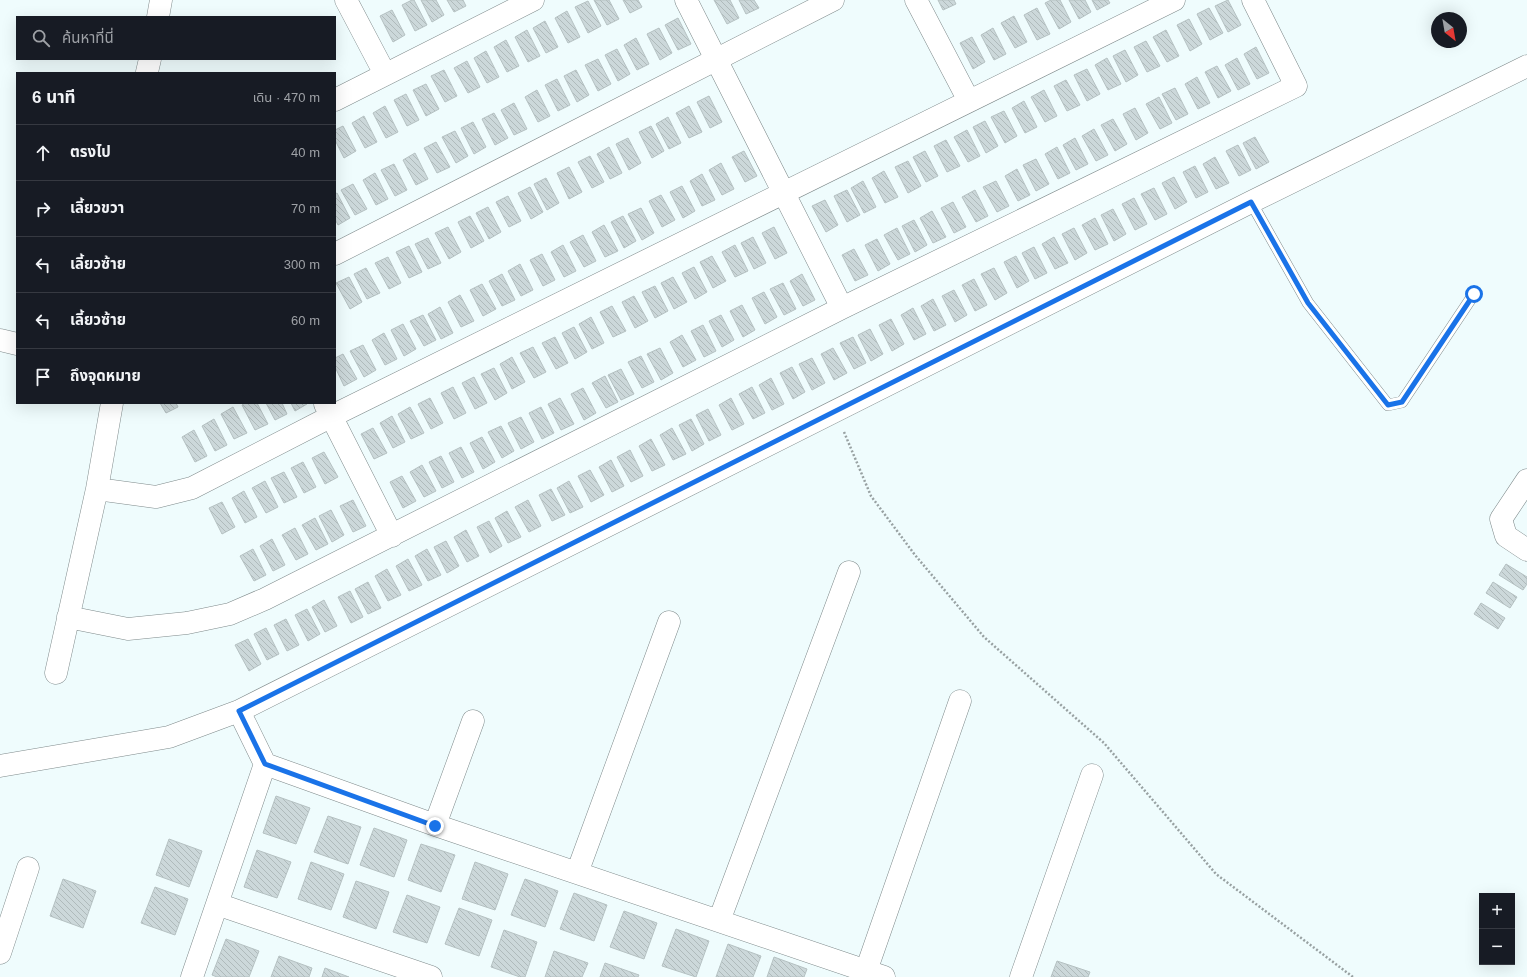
<!DOCTYPE html>
<html lang="th">
<head>
<meta charset="utf-8">
<style>
  :root { --surface:#171b24; --page:#242831; --text:#f1f3f6; --muted:#9ea1a6; --line:#363941 }
  body { margin:0; font-family:Arial,"Noto Sans Thai",sans-serif; background:var(--page); color:var(--text) }
  .controls { position:absolute; right:12px; bottom:12px; display:grid; overflow:hidden; border-radius:0px; box-shadow:0 4px 16px #0002 }
  .controls button { width:36px; height:36px; display:grid; place-items:center; padding:0; border:0; border-bottom:1px solid var(--line); background:var(--surface); color:var(--text); font:20px sans-serif }
  .compass { position:absolute; left:1431px; top:12px; width:36px; height:36px; border-radius:50%; background:var(--surface); box-shadow:0 4px 16px #0002; rotate:149deg }
  .stop { position:absolute; width:12px; height:12px; margin:-9px; border:3px solid #1a73e8; border-radius:50%; background:#fff }
  .stop.end { background:#1a73e8; border-color:#fff; box-shadow:0 1px 4px #0008 }
  .list { margin:0; padding:0; list-style:none }
  h2 { display:flex; justify-content:space-between; align-items:center; height:52px; margin:0; padding:0 16px; font-size:17px }
  h2 small { font-size:13px; font-weight:400; color:var(--muted) }
  .list li { display:grid; grid-template-columns:26px 1fr auto; gap:12px; align-items:center; box-sizing:border-box; height:56px; padding:0 16px; border-top:1px solid var(--line) }
  .list b { display:block; font-size:15px; white-space:nowrap }
  .list em { font-size:13px; font-style:normal; color:var(--muted) }
  .icon { flex:none; width:22px; height:22px; fill:none; stroke:currentColor; stroke-width:2; stroke-linecap:round; stroke-linejoin:round }
  .map { position:relative; flex:none; width:1527px; height:977px; overflow:hidden }
  .search { position:absolute; background:var(--surface); box-shadow:0 4px 16px #0002; left:16px; top:16px; width:320px; height:44px; display:flex; align-items:center; gap:10px; box-sizing:border-box; padding:0 14px; border-radius:0px; color:var(--muted); font-size:15px }
  .panel { position:absolute; background:var(--surface); box-shadow:0 4px 16px #0002; left:16px; top:72px; width:320px; height:332px; border-radius:0px }
  .map>svg:first-child { display:block }
</style>
</head>
<body>
<div class="map">
<svg width="1527" height="977" viewBox="0 0 1527 977">
  <defs>
    <pattern id="building-back-hatch" width="6" height="6" patternUnits="userSpaceOnUse"><rect width="6" height="6" fill="#ccd8da"/><path d="M-1 5l2 2M0 0l6 6M5-1l2 2" fill="none" stroke="#afbabb"/></pattern>
  </defs>
  <rect width="100%" height="100%" fill="#effcfd"/>
  <path fill="url(#building-back-hatch)" stroke="#b5c1c2" d="M 412,0 L 414,0 L 427,25 L 415,31 L 402,5 Z
    M 421,0 L 436,0 L 444,15 L 432,22 Z
    M 447,0 L 463,0 L 466,6 L 454,12 Z
    M 594,0 L 609,0 L 619,19 L 607,25 Z
    M 623,0 L 638,0 L 642,7 L 630,13 Z
    M 714,0 L 730,0 L 739,18 L 727,24 Z
    M 739,0 L 754,0 L 759,8 L 746,14 Z
    M 938,0 L 954,0 L 956,4 L 943,10 Z
    M 1051,0 L 1060,0 L 1071,22 L 1059,29 L 1045,3 Z
    M 1069,0 L 1085,0 L 1091,12 L 1079,19 Z
    M 1092,0 L 1108,0 L 1110,3 L 1097,10 Z
    M 1228,0 L 1241,25 L 1228,32 L 1215,6 Z
    M 588,1 L 601,26 L 588,33 L 575,7 Z
    M 1037,8 L 1050,34 L 1037,40 L 1024,15 Z
    M 1209,8 L 1223,33 L 1210,40 L 1197,14 Z
    M 392,10 L 405,35 L 393,42 L 380,16 Z
    M 567,11 L 580,37 L 568,43 L 555,18 Z
    M 1014,16 L 1027,42 L 1015,48 L 1001,23 Z
    M 678,18 L 691,44 L 678,50 L 665,25 Z
    M 1189,19 L 1202,44 L 1190,51 L 1177,25 Z
    M 545,21 L 558,47 L 546,53 L 533,28 Z
    M 659,28 L 672,53 L 660,60 L 647,34 Z
    M 993,28 L 1006,54 L 994,60 L 981,35 Z
    M 527,30 L 540,56 L 528,62 L 515,37 Z
    M 1166,30 L 1179,56 L 1167,62 L 1153,37 Z
    M 972,37 L 985,62 L 973,69 L 960,43 Z
    M 636,38 L 649,64 L 637,70 L 624,45 Z
    M 506,40 L 519,66 L 507,72 L 494,47 Z
    M 1146,41 L 1160,66 L 1147,72 L 1134,47 Z
    M 1256,47 L 1269,73 L 1257,79 L 1244,54 Z
    M 617,49 L 630,74 L 618,81 L 605,55 Z
    M 1125,50 L 1138,75 L 1126,82 L 1113,56 Z
    M 486,51 L 499,77 L 487,83 L 474,58 Z
    M 1107,58 L 1121,84 L 1108,90 L 1095,65 Z
    M 1237,58 L 1250,84 L 1238,90 L 1225,65 Z
    M 598,59 L 611,84 L 598,91 L 585,65 Z
    M 467,61 L 480,87 L 468,93 L 454,68 Z
    M 1217,66 L 1231,91 L 1218,98 L 1205,72 Z
    M 1087,69 L 1100,94 L 1087,101 L 1074,75 Z
    M 444,70 L 457,96 L 445,102 L 431,76 Z
    M 576,70 L 589,95 L 577,102 L 564,76 Z
    M 1197,77 L 1210,103 L 1198,109 L 1185,84 Z
    M 557,79 L 570,105 L 558,111 L 545,85 Z
    M 1066,80 L 1080,105 L 1067,111 L 1054,86 Z
    M 426,84 L 439,109 L 426,116 L 413,90 Z
    M 1175,88 L 1188,114 L 1176,120 L 1162,94 Z
    M 537,90 L 550,116 L 538,122 L 525,97 Z
    M 1044,90 L 1057,116 L 1045,122 L 1031,97 Z
    M 406,94 L 419,120 L 407,126 L 394,100 Z
    M 709,96 L 722,122 L 710,128 L 697,102 Z
    M 1159,97 L 1172,123 L 1160,129 L 1146,104 Z
    M 1024,101 L 1037,127 L 1025,133 L 1012,108 Z
    M 514,103 L 527,129 L 514,135 L 501,110 Z
    M 385,106 L 398,132 L 386,138 L 373,113 Z
    M 689,106 L 702,132 L 689,138 L 676,113 Z
    M 1135,108 L 1148,133 L 1136,140 L 1123,114 Z
    M 1004,111 L 1017,136 L 1005,143 L 991,117 Z
    M 494,113 L 508,138 L 495,145 L 482,119 Z
    M 364,116 L 377,142 L 365,148 L 352,123 Z
    M 668,117 L 681,143 L 669,149 L 656,124 Z
    M 1113,119 L 1127,144 L 1115,151 L 1101,125 Z
    M 985,121 L 998,146 L 986,153 L 973,127 Z
    M 473,122 L 486,147 L 474,154 L 461,128 Z
    M 343,126 L 356,151 L 344,158 L 335,140 L 335,130 Z
    M 651,126 L 664,151 L 652,158 L 639,132 Z
    M 1094,129 L 1108,155 L 1096,161 L 1082,136 Z
    M 967,130 L 980,156 L 968,162 L 954,137 Z
    M 455,131 L 468,156 L 456,163 L 442,137 Z
    M 1255,137 L 1269,162 L 1256,169 L 1243,143 Z
    M 628,138 L 641,163 L 629,170 L 616,144 Z
    M 1075,138 L 1088,164 L 1076,170 L 1063,145 Z
    M 946,140 L 960,166 L 947,172 L 934,146 Z
    M 436,142 L 450,167 L 437,173 L 424,148 Z
    M 1238,145 L 1251,170 L 1239,176 L 1226,151 Z
    M 609,147 L 622,173 L 610,179 L 597,154 Z
    M 1057,147 L 1070,173 L 1058,179 L 1045,154 Z
    M 744,151 L 757,176 L 745,182 L 732,157 Z
    M 925,151 L 938,176 L 926,182 L 913,157 Z
    M 415,153 L 428,179 L 416,185 L 403,160 Z
    M 590,156 L 604,182 L 592,188 L 578,162 Z
    M 1215,157 L 1229,183 L 1216,189 L 1203,164 Z
    M 1036,159 L 1049,184 L 1036,191 L 1023,165 Z
    M 908,161 L 921,186 L 908,193 L 895,167 Z
    M 721,163 L 734,189 L 722,195 L 709,170 Z
    M 394,164 L 407,190 L 395,196 L 381,170 Z
    M 1195,166 L 1208,192 L 1196,198 L 1183,172 Z
    M 569,167 L 582,192 L 569,199 L 557,173 Z
    M 1017,169 L 1030,195 L 1018,201 L 1005,176 Z
    M 884,171 L 898,197 L 885,203 L 872,178 Z
    M 375,173 L 388,199 L 376,205 L 363,180 Z
    M 702,174 L 715,200 L 702,206 L 690,181 Z
    M 1174,177 L 1187,202 L 1175,209 L 1162,183 Z
    M 546,178 L 559,203 L 547,210 L 534,184 Z
    M 863,181 L 876,207 L 864,213 L 851,188 Z
    M 996,181 L 1009,206 L 997,212 L 983,187 Z
    M 353,184 L 367,209 L 355,215 L 341,190 Z
    M 682,186 L 695,211 L 683,218 L 670,192 Z
    M 530,187 L 543,212 L 531,219 L 518,193 Z
    M 1154,188 L 1167,214 L 1155,220 L 1141,194 Z
    M 847,190 L 860,215 L 847,222 L 834,196 Z
    M 975,190 L 988,216 L 976,222 L 962,197 Z
    M 337,193 L 350,218 L 338,225 L 335,219 L 335,194 Z
    M 661,195 L 675,220 L 662,227 L 649,201 Z
    M 508,196 L 521,221 L 509,227 L 496,202 Z
    M 1134,198 L 1147,224 L 1135,230 L 1122,204 Z
    M 825,200 L 838,225 L 826,232 L 812,206 Z
    M 953,202 L 966,227 L 954,233 L 941,208 Z
    M 488,207 L 501,232 L 489,239 L 476,213 Z
    M 641,208 L 654,233 L 642,240 L 628,214 Z
    M 1113,209 L 1126,234 L 1114,241 L 1101,215 Z
    M 932,211 L 946,237 L 933,243 L 920,218 Z
    M 470,216 L 484,241 L 471,248 L 458,222 Z
    M 623,216 L 636,241 L 624,248 L 611,222 Z
    M 1095,218 L 1108,244 L 1095,250 L 1082,225 Z
    M 914,220 L 927,245 L 915,252 L 902,226 Z
    M 604,225 L 618,251 L 605,257 L 592,232 Z
    M 448,227 L 461,252 L 449,259 L 435,233 Z
    M 774,227 L 787,253 L 775,259 L 762,233 Z
    M 897,228 L 910,254 L 898,260 L 884,235 Z
    M 1074,228 L 1087,253 L 1075,260 L 1062,234 Z
    M 583,235 L 596,261 L 584,267 L 570,242 Z
    M 753,237 L 766,263 L 754,269 L 741,243 Z
    M 1054,237 L 1068,263 L 1055,269 L 1042,244 Z
    M 428,238 L 441,263 L 428,269 L 415,244 Z
    M 877,239 L 890,264 L 878,271 L 865,245 Z
    M 563,245 L 576,271 L 564,277 L 551,252 Z
    M 735,245 L 748,271 L 735,277 L 722,252 Z
    M 409,246 L 422,272 L 409,278 L 396,252 Z
    M 1034,247 L 1047,273 L 1035,279 L 1022,253 Z
    M 854,249 L 868,275 L 855,281 L 842,255 Z
    M 542,254 L 555,280 L 543,286 L 530,260 Z
    M 712,256 L 726,281 L 713,288 L 700,262 Z
    M 1016,256 L 1029,281 L 1017,288 L 1004,262 Z
    M 388,257 L 401,283 L 389,289 L 375,263 Z
    M 520,264 L 533,290 L 521,296 L 508,271 Z
    M 694,267 L 707,292 L 695,299 L 682,273 Z
    M 366,268 L 380,293 L 367,299 L 354,274 Z
    M 994,268 L 1007,293 L 995,300 L 981,274 Z
    M 502,274 L 515,300 L 502,306 L 489,281 Z
    M 802,274 L 815,300 L 803,306 L 790,281 Z
    M 349,277 L 362,302 L 350,309 L 336,283 Z
    M 673,277 L 687,302 L 674,309 L 661,283 Z
    M 974,279 L 987,305 L 975,311 L 962,285 Z
    M 783,283 L 796,309 L 784,315 L 770,289 Z
    M 482,284 L 496,309 L 483,316 L 470,290 Z
    M 655,286 L 668,311 L 655,318 L 642,292 Z
    M 954,290 L 967,315 L 955,322 L 942,296 Z
    M 764,292 L 777,317 L 765,324 L 752,298 Z
    M 460,295 L 474,321 L 461,327 L 448,302 Z
    M 634,296 L 648,321 L 635,328 L 622,302 Z
    M 933,299 L 946,325 L 934,331 L 921,306 Z
    M 742,305 L 755,330 L 743,337 L 730,311 Z
    M 612,306 L 626,331 L 613,337 L 600,312 Z
    M 440,307 L 453,333 L 441,339 L 428,314 Z
    M 913,308 L 926,334 L 914,340 L 901,315 Z
    M 423,315 L 436,340 L 424,346 L 410,321 Z
    M 721,315 L 734,340 L 722,347 L 709,321 Z
    M 591,317 L 604,343 L 592,349 L 579,324 Z
    M 891,319 L 904,344 L 892,351 L 879,325 Z
    M 403,324 L 416,349 L 404,356 L 391,330 Z
    M 703,325 L 716,351 L 704,357 L 691,331 Z
    M 574,327 L 587,352 L 575,359 L 562,333 Z
    M 870,329 L 883,354 L 871,361 L 858,335 Z
    M 384,333 L 397,359 L 385,365 L 372,340 Z
    M 682,335 L 696,360 L 683,367 L 670,342 Z
    M 555,337 L 568,363 L 556,369 L 542,343 Z
    M 853,337 L 866,363 L 854,369 L 840,343 Z
    M 363,345 L 376,370 L 364,377 L 350,351 Z
    M 533,347 L 546,372 L 534,378 L 520,353 Z
    M 660,348 L 673,373 L 661,380 L 647,354 Z
    M 833,348 L 847,373 L 834,380 L 821,354 Z
    M 343,354 L 357,379 L 344,386 L 335,367 L 335,358 Z
    M 641,356 L 654,382 L 642,388 L 628,362 Z
    M 512,357 L 525,382 L 512,389 L 500,364 Z
    M 812,358 L 825,383 L 812,390 L 799,364 Z
    M 792,367 L 805,392 L 793,399 L 780,373 Z
    M 494,368 L 507,393 L 495,400 L 481,374 Z
    M 621,369 L 634,394 L 621,400 L 608,375 Z
    M 605,376 L 618,402 L 606,408 L 592,383 Z
    M 474,377 L 487,403 L 475,409 L 462,383 Z
    M 771,378 L 784,404 L 772,410 L 759,385 Z
    M 453,387 L 466,413 L 454,419 L 441,393 Z
    M 752,387 L 765,413 L 753,419 L 739,394 Z
    M 583,388 L 596,413 L 584,420 L 571,394 Z
    M 430,398 L 443,423 L 431,429 L 418,404 Z
    M 560,398 L 574,424 L 561,430 L 548,404 Z
    M 731,398 L 744,424 L 732,430 L 719,405 Z
    M 160,403 L 176,403 L 178,407 L 166,413 Z
    M 245,403 L 257,403 L 268,424 L 255,430 L 242,405 Z
    M 266,403 L 282,403 L 287,414 L 275,420 Z
    M 291,403 L 306,403 L 307,404 L 295,411 Z
    M 233,407 L 247,433 L 234,439 L 221,414 Z
    M 410,407 L 424,433 L 411,439 L 398,414 Z
    M 541,407 L 554,433 L 542,439 L 529,413 Z
    M 708,409 L 721,435 L 709,441 L 696,415 Z
    M 392,416 L 405,442 L 393,448 L 380,423 Z
    M 521,417 L 534,442 L 521,449 L 508,423 Z
    M 214,419 L 227,445 L 215,451 L 202,426 Z
    M 691,419 L 704,444 L 692,451 L 679,425 Z
    M 501,426 L 514,451 L 502,458 L 488,432 Z
    M 373,428 L 387,453 L 374,459 L 361,434 Z
    M 672,428 L 686,454 L 673,460 L 660,435 Z
    M 194,430 L 207,456 L 195,462 L 182,437 Z
    M 482,437 L 495,462 L 483,469 L 470,443 Z
    M 651,439 L 665,465 L 652,471 L 639,446 Z
    M 461,447 L 474,472 L 462,478 L 449,453 Z
    M 630,450 L 643,476 L 631,482 L 617,457 Z
    M 324,452 L 338,477 L 325,484 L 312,458 Z
    M 441,456 L 454,482 L 442,488 L 429,462 Z
    M 611,460 L 624,486 L 612,492 L 599,467 Z
    M 303,462 L 316,487 L 304,493 L 291,468 Z
    M 422,465 L 436,491 L 424,497 L 410,472 Z
    M 590,470 L 604,495 L 591,502 L 578,476 Z
    M 284,472 L 297,497 L 284,503 L 271,478 Z
    M 402,476 L 416,501 L 403,508 L 390,482 Z
    M 265,481 L 278,507 L 266,513 L 252,488 Z
    M 569,481 L 583,507 L 570,513 L 557,488 Z
    M 551,489 L 565,515 L 552,521 L 539,495 Z
    M 244,491 L 257,517 L 245,523 L 232,498 Z
    M 353,500 L 366,526 L 353,532 L 340,506 Z
    M 528,500 L 541,526 L 529,532 L 515,507 Z
    M 222,502 L 235,527 L 222,534 L 209,508 Z
    M 331,510 L 344,535 L 332,542 L 319,516 Z
    M 507,511 L 521,537 L 508,543 L 495,518 Z
    M 315,518 L 328,544 L 316,550 L 302,525 Z
    M 489,521 L 502,546 L 490,553 L 477,527 Z
    M 295,528 L 308,554 L 296,560 L 282,535 Z
    M 466,530 L 479,556 L 467,562 L 454,537 Z
    M 272,539 L 285,565 L 273,571 L 260,546 Z
    M 446,541 L 459,566 L 447,573 L 434,547 Z
    M 253,549 L 266,575 L 254,581 L 240,556 Z
    M 427,549 L 441,575 L 428,581 L 415,556 Z
    M 408,559 L 422,585 L 409,591 L 396,566 Z
    M 1506,564 L 1527,577 L 1527,584 L 1523,590 L 1499,575 Z
    M 387,569 L 401,595 L 388,601 L 375,576 Z
    M 368,582 L 381,608 L 368,614 L 355,589 Z
    M 1493,582 L 1517,597 L 1510,608 L 1486,593 Z
    M 350,591 L 363,617 L 351,623 L 338,597 Z
    M 324,600 L 337,626 L 325,632 L 312,607 Z
    M 1481,603 L 1505,618 L 1498,629 L 1474,614 Z
    M 307,609 L 320,634 L 308,641 L 295,615 Z
    M 286,619 L 299,645 L 287,651 L 274,625 Z
    M 266,628 L 279,654 L 267,660 L 254,634 Z
    M 248,639 L 261,664 L 249,671 L 235,645 Z
    M 276,796 L 310,808 L 296,844 L 263,833 Z
    M 328,816 L 361,827 L 348,864 L 314,852 Z
    M 374,828 L 407,840 L 394,877 L 360,865 Z
    M 169,839 L 202,851 L 189,887 L 156,875 Z
    M 421,844 L 455,855 L 441,892 L 408,880 Z
    M 257,850 L 291,862 L 277,898 L 244,887 Z
    M 311,862 L 344,874 L 331,910 L 298,899 Z
    M 475,862 L 508,874 L 495,910 L 462,899 Z
    M 63,879 L 96,891 L 83,928 L 50,916 Z
    M 525,879 L 558,891 L 545,927 L 511,915 Z
    M 356,881 L 389,892 L 376,929 L 343,917 Z
    M 155,887 L 188,899 L 175,935 L 141,923 Z
    M 574,893 L 607,905 L 594,941 L 560,929 Z
    M 407,895 L 440,907 L 427,943 L 393,932 Z
    M 459,908 L 492,920 L 479,956 L 445,944 Z
    M 624,911 L 657,923 L 644,959 L 610,947 Z
    M 676,929 L 709,941 L 696,977 L 662,966 Z
    M 504,930 L 537,942 L 525,977 L 520,977 L 491,967 Z
    M 226,939 L 259,951 L 249,977 L 217,977 L 212,975 Z
    M 728,944 L 761,956 L 753,977 L 716,977 Z
    M 554,951 L 588,963 L 582,977 L 545,977 Z
    M 279,956 L 312,968 L 309,977 L 271,977 Z
    M 774,957 L 807,969 L 804,977 L 767,977 Z
    M 1057,961 L 1090,972 L 1088,977 L 1051,977 Z
    M 605,963 L 639,975 L 638,977 L 600,977 Z
    M 325,968 L 349,977 L 322,977 Z"/>
  <g fill="none" stroke-linecap="round" stroke-linejoin="round">
    <defs>
      <path id="service" d="M 1251,202 L 1308,303 L 1388,405 L 1402,402 L 1474,294"/>
      <path id="minor" d="M 346,0 L 385,74
        M 686,0 L 842,308
        M 916,0 L 969,101
        M 158,17 L 161,0
        M 147,72 L 150,59
        M 335,100 L 533,0
        M 335,254 L 833,0
        M 0,340 L 17,344
        M 325,404 L 392,536
        M 1527,480 L 1501,519 L 1506,536 L 1527,550
        M 97,489 L 156,497 L 192,488 L 332,416 L 1174,0
        M 68,617 L 128,629 L 187,623 L 230,614 L 265,599 L 842,308 L 1296,86 L 1253,0
        M 56,673 L 97,489 L 112,403
        M 239,711 L 265,764 L 435,825 L 884,977
        M 0,766 L 169,737 L 239,711 L 1251,202 L 1527,66
        M 435,825 L 473,721
        M 577,873 L 669,622
        M 217,904 L 431,977
        M 719,921 L 849,572
        M 0,953 L 28,868
        M 866,971 L 960,701
        M 192,977 L 265,764
        M 1021,977 L 1092,775"/>
    </defs>
    <use href="#service" stroke="#7f8a8b" stroke-width="12"/>
    <use href="#minor" stroke="#7f8a8b" stroke-width="23"/>
    <path stroke="#98a1a2" stroke-width="2.5" stroke-dasharray="2 2" stroke-linecap="butt" d="M 844,432 L 871,496 L 915,555 L 984,637 L 1104,743 L 1216,874 L 1353,977"/>
    <use href="#service" stroke="#fff" stroke-width="11"/>
    <use href="#minor" stroke="#fff" stroke-width="22"/>
  </g>
  <g fill="none" stroke-linecap="round" stroke-linejoin="round">
    <path stroke="#1a73e8" stroke-width="5" d="M 435,826 L 265,764 L 239,711 L 1251,202 L 1308,303 L 1388,405 L 1402,402 L 1474,294"/>
  </g>
</svg>
<div class="controls">
<button>+</button>
<button>−</button>
</div>
<svg class="compass" viewBox="-18 -18 36 36"><path d="M0-13l5 13h-10z" fill="#e53935"/><path d="M0 13l5-13h-10z" fill="#9ea1a6"/></svg>
<div class="stop" style="left:1474px;top:294px"></div>
<div class="stop end" style="left:435px;top:826px"></div>
<div class="search"><svg class="icon" aria-label="search" viewBox="0 0 24 24"><circle cx="10" cy="10" r="6"/><path d="M15 15l6 6"/></svg>ค้นหาที่นี่</div>
<section class="panel">
<h2>6 นาที<small>เดิน · 470 m</small></h2>
<ul class="list">
<li><svg class="icon" aria-label="ahead" viewBox="0 0 24 24"><path d="M12 20V5M6 11l6-6 6 6"/></svg><div><b>ตรงไป</b></div><em>40 m</em></li>
<li><svg class="icon" aria-label="right" viewBox="0 0 24 24"><path d="M7 20v-9h11M14 6l5 5-5 5"/></svg><div><b>เลี้ยวขวา</b></div><em>70 m</em></li>
<li><svg class="icon" aria-label="left" viewBox="0 0 24 24"><path d="M17 20v-9H6M10 6l-5 5 5 5"/></svg><div><b>เลี้ยวซ้าย</b></div><em>300 m</em></li>
<li><svg class="icon" aria-label="left" viewBox="0 0 24 24"><path d="M17 20v-9H6M10 6l-5 5 5 5"/></svg><div><b>เลี้ยวซ้าย</b></div><em>60 m</em></li>
<li><svg class="icon" aria-label="arrive" viewBox="0 0 24 24"><path d="M6 21V4h12l-3 4 3 4H6"/></svg><div><b>ถึงจุดหมาย</b></div></li>
</ul>
</section>
</div>
</body>
</html>
